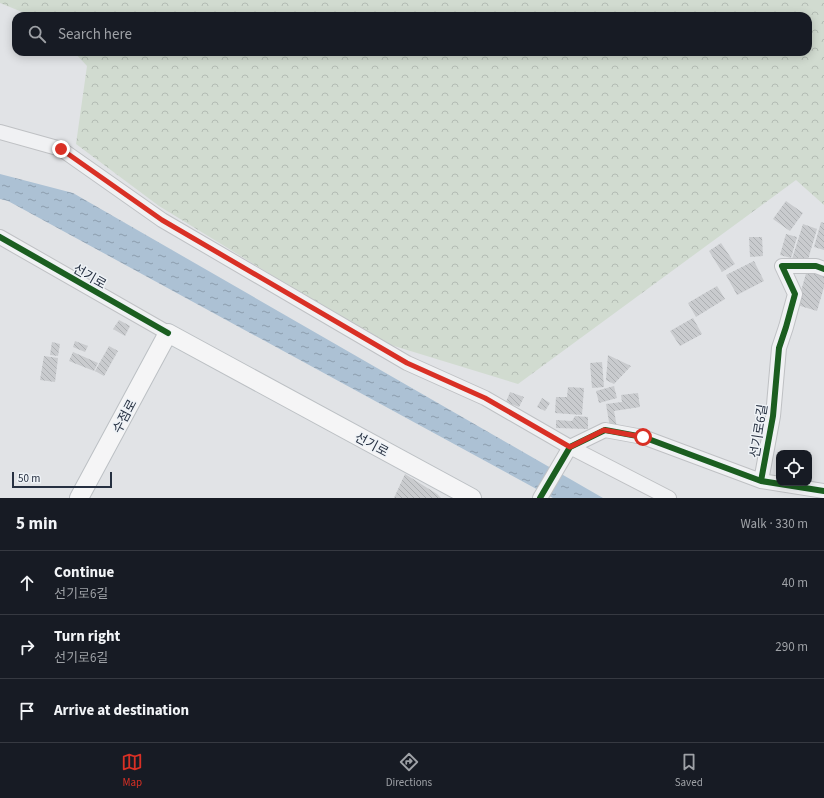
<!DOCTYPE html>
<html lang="en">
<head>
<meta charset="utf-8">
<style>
  :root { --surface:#171b24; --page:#242831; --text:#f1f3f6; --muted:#9ea1a6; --line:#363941; --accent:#d93025 }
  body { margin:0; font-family:"Source Sans 3","Noto Sans KR",sans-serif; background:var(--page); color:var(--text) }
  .controls { position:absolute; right:12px; bottom:12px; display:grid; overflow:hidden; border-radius:8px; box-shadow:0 2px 10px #0003 }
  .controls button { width:36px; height:36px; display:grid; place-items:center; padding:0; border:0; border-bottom:1px solid var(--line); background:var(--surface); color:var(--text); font:20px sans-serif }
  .scale { position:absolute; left:12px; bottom:10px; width:100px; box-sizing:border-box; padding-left:4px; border:2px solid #263041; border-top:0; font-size:11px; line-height:14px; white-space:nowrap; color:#263041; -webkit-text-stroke:3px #eef2f6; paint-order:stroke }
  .stop { position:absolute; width:12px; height:12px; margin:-9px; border:3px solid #d93025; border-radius:50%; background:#fff }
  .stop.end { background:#d93025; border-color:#fff; box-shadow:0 1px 4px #0008 }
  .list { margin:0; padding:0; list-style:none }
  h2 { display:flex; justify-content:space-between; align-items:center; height:52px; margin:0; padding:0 16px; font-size:17px }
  h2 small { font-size:13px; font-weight:400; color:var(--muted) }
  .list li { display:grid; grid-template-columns:26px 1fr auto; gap:12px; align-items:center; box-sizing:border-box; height:64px; padding:0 16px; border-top:1px solid var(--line) }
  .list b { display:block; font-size:15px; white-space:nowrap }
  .list p { margin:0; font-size:13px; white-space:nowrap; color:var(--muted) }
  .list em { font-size:13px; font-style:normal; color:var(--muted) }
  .icon { flex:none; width:22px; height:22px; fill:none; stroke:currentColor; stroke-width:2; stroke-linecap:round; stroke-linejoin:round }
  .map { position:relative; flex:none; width:824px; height:498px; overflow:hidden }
  .search { position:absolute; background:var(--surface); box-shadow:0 2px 10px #0003; left:12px; right:12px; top:12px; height:44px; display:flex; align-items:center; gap:10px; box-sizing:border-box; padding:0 14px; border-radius:12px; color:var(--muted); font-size:15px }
  .sheet { height:244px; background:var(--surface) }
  nav { display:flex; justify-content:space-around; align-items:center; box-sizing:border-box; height:56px; border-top:1px solid var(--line); background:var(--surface); font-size:11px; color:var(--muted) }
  nav a { display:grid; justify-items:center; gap:2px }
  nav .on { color:var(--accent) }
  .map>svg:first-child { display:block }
</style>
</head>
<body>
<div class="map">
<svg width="824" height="498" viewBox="0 0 824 498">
  <defs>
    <pattern id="forest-crowns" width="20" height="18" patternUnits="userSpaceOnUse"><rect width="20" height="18" fill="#d1dbd0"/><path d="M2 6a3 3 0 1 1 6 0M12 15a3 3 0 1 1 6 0" fill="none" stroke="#b3bcb4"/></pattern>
    <pattern id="water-ripples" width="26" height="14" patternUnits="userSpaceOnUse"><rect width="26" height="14" fill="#acc1d4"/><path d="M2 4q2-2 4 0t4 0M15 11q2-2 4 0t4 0" fill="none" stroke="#8c9dae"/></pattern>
    <pattern id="building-back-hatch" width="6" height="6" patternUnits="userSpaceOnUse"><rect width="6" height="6" fill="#c9cbce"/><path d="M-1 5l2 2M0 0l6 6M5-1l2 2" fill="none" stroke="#acafb2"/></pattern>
  </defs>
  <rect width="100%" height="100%" fill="#e1e3e6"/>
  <path fill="url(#forest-crowns)" d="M 0,0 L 824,0 L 824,205 L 796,180 L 518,384 L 381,342 L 159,206 L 76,144 L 87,66 L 74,52 L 808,52 L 808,16 L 32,16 L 0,3 Z"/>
  <path fill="url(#water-ripples)" d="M 0,174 L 73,193 L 603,498 L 553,498 L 8,201 L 0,199 Z"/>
  <path fill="url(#building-back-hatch)" d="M 786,201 L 803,213 L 790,231 L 773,219 Z
    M 821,222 L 824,223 L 824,250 L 814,247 Z
    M 803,224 L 817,229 L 807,263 L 792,259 Z
    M 786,234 L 797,237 L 791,258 L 780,255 Z
    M 749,237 L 762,237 L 763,256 L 750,257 Z
    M 721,243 L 735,264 L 722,272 L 709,251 Z
    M 754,261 L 764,281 L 737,295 L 726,275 Z
    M 807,270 L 824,275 L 824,287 L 817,311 L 797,305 Z
    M 717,286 L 725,299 L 696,317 L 688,303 Z
    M 693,318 L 702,334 L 680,346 L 670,331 Z
    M 119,320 L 130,326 L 125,336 L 113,329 Z
    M 75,341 L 88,346 L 85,352 L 73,347 Z
    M 52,342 L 60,344 L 58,356 L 50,355 Z
    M 109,346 L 118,351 L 104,376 L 95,371 Z
    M 73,352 L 98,363 L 94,371 L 69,361 Z
    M 608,355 L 631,366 L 614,384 L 606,380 Z
    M 44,356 L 58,358 L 55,382 L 40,380 Z
    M 602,362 L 604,387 L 592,388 L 590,363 Z
    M 614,386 L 617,398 L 599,403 L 596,391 Z
    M 568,387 L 584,388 L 582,415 L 555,413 L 556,397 L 567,397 Z
    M 510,392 L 524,397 L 519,407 L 506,402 Z
    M 638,393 L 640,407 L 614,411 L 617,427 L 610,428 L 606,404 L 622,402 L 621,395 Z
    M 542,398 L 550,403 L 545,411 L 537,407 Z
    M 575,416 L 588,417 L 588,429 L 556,428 L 556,420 L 572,421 Z
    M 405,474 L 437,494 L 441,498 L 394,498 Z"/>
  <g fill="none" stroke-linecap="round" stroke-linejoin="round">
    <defs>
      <path id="minor" d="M 0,132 L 61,149 L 162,220 L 407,363 L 485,398 L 570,447 L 669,498
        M 0,237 L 168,333
        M 761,481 L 773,416 L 779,348 L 786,327 L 795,294 L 782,266 L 816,266 L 824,269
        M 540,498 L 570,447 L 605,430 L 643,437 L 761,481 L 824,491"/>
      <path id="major" d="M 79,498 L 168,333 L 472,498"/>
    </defs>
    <use href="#minor" stroke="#bfc1c4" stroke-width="16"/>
    <use href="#major" stroke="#bcc0c4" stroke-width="20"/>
    <use href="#minor" stroke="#f0f1f3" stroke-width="14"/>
    <use href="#major" stroke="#f5f5f6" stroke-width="18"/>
    <defs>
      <path id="cycleway" d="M 0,237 L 168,333
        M 761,481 L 773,416 L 779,348 L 786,327 L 795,294 L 782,266 L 816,266 L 824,269
        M 540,498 L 570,447 L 605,430 L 643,437 L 761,481 L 824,491"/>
    </defs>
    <use href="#cycleway" stroke="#eef2f6" stroke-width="8"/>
    <use href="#cycleway" stroke="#1b5e20" stroke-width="6"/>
  </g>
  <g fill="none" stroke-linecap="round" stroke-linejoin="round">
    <path stroke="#d93025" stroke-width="5" d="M 61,149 L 162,220 L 407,363 L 485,398 L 570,447 L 604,430 L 643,437"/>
  </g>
  <g text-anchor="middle" stroke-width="3" stroke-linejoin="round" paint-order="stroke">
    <g font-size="13" fill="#263041" stroke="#eef2f6">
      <text transform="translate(90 276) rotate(30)" y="5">선기로</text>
      <text transform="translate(124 416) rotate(-62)" y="5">수점로</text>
      <text transform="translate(758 431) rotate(-81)" y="5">선기로6길</text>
      <text transform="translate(372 444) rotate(28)" y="5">선기로</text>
    </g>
  </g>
</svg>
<div class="controls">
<button><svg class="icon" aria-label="locate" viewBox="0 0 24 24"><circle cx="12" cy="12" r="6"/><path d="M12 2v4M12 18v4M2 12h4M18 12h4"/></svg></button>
</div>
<div class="scale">50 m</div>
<div class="stop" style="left:643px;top:437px"></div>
<div class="stop end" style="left:61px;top:149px"></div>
<div class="search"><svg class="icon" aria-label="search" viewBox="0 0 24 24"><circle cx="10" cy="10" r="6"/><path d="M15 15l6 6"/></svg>Search here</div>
</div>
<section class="sheet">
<h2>5 min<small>Walk · 330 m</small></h2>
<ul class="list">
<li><svg class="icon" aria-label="ahead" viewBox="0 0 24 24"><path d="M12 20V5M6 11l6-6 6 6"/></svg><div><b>Continue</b><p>선기로6길</p></div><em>40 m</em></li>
<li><svg class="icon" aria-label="right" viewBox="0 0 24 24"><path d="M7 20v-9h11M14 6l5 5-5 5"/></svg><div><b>Turn right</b><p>선기로6길</p></div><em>290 m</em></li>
<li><svg class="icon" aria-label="arrive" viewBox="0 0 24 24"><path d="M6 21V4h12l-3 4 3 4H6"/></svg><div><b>Arrive at destination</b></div></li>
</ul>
</section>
<nav>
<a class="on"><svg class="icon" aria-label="map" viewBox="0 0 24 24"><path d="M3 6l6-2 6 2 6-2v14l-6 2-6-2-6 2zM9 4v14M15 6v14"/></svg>Map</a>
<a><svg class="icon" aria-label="directions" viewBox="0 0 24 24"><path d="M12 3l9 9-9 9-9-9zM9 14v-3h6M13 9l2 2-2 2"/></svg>Directions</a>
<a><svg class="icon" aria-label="saved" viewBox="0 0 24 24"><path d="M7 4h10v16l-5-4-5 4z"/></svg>Saved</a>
</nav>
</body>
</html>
